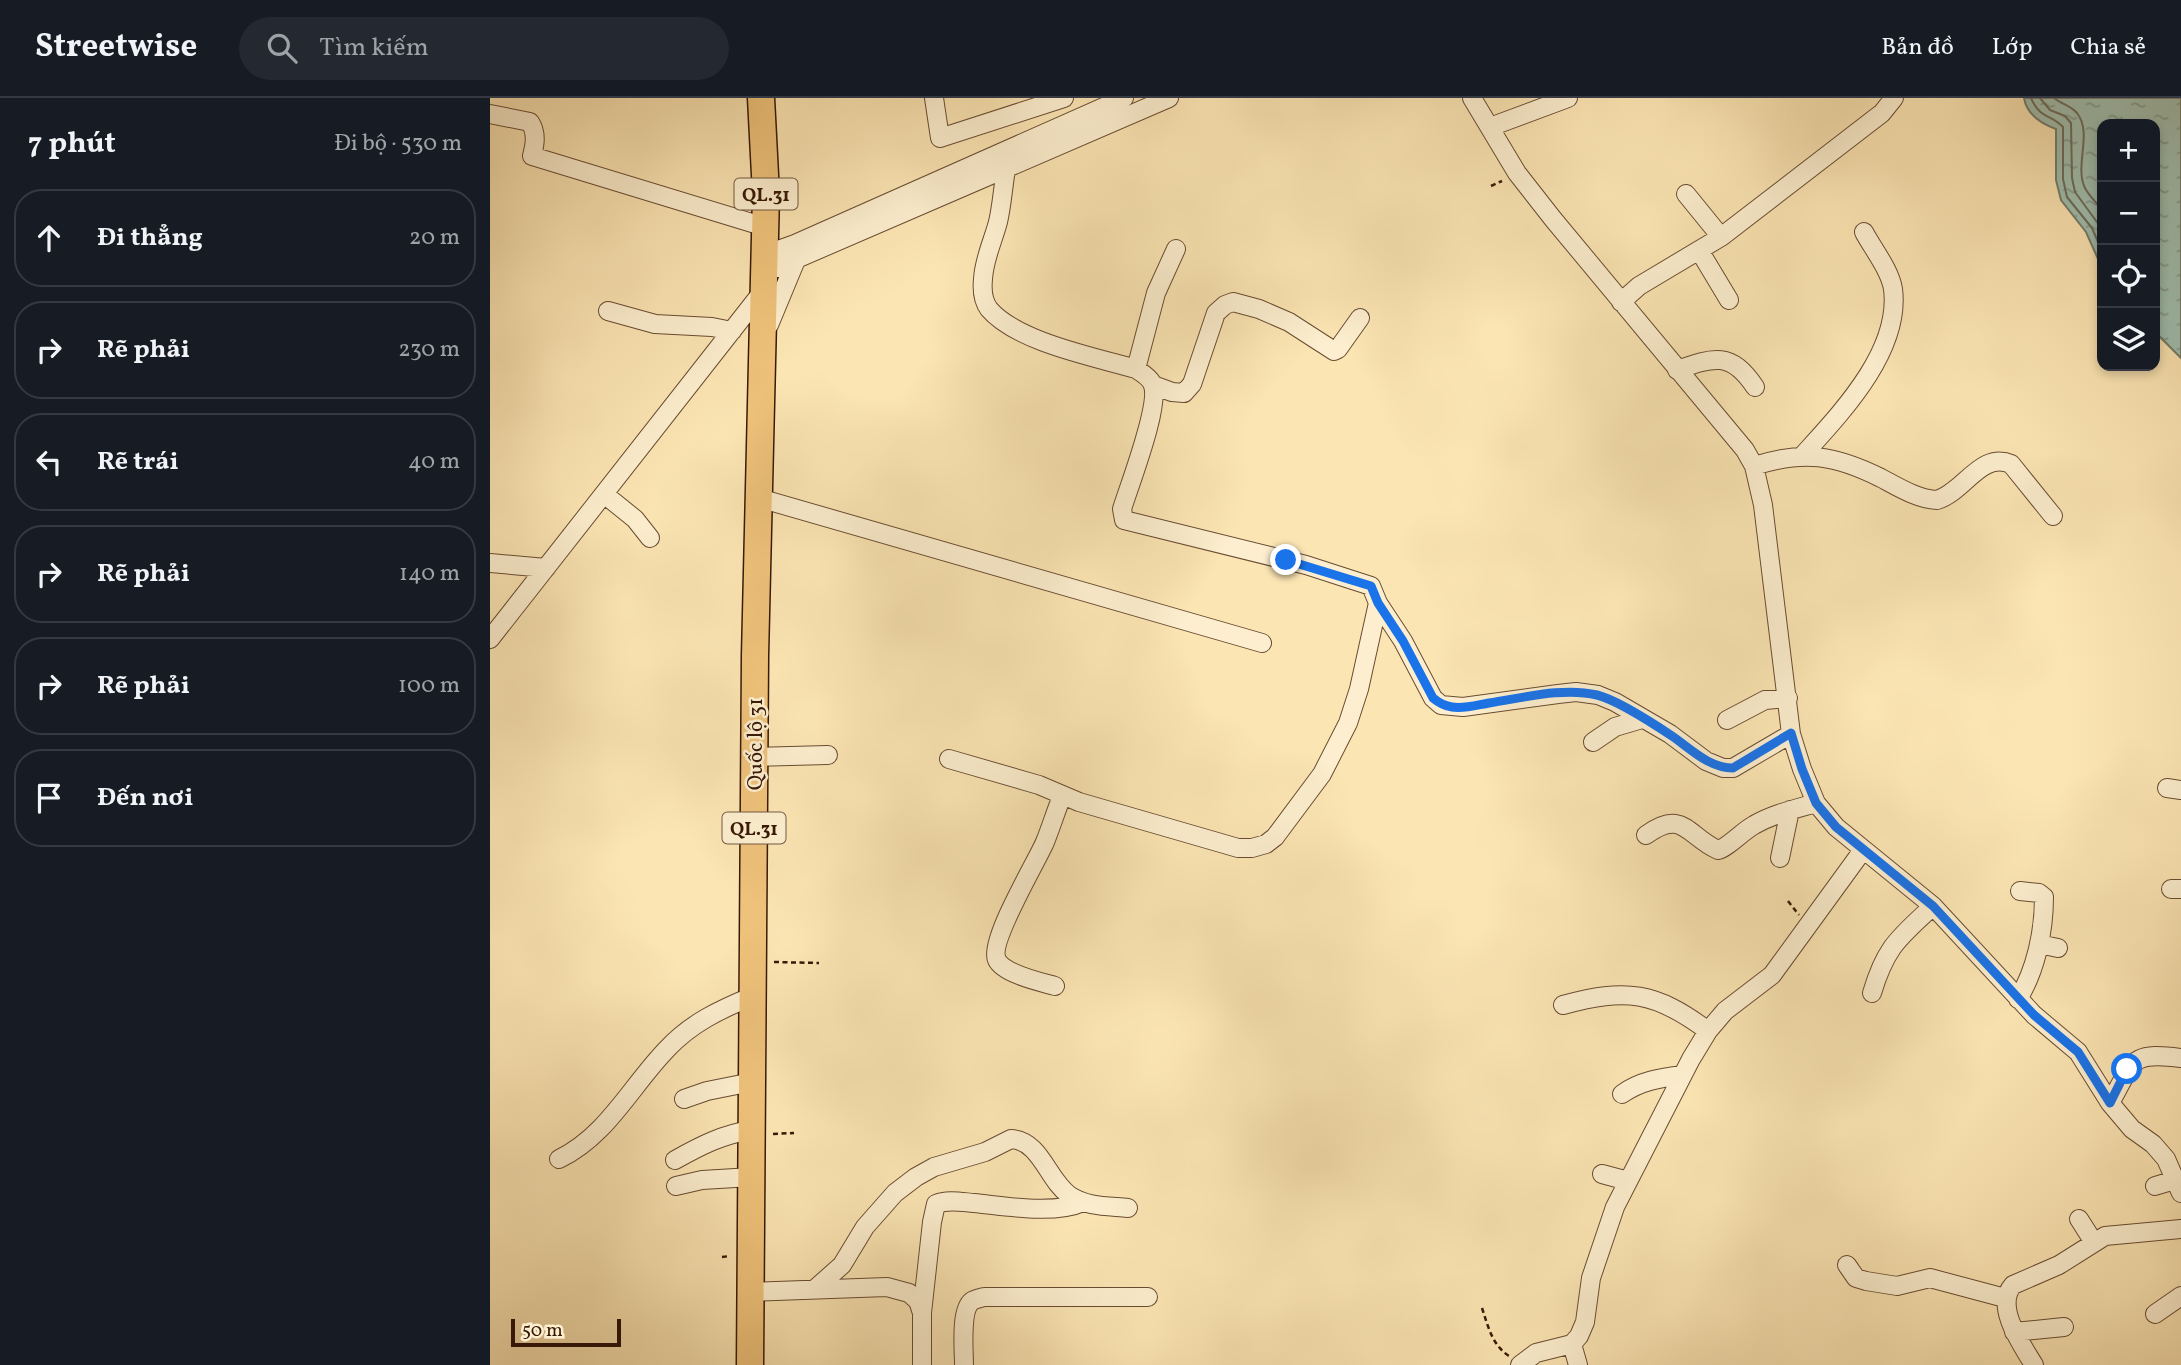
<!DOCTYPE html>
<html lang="vi">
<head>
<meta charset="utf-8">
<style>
  :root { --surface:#171b24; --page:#242831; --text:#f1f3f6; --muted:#9ea1a6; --line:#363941 }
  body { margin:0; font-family:Vollkorn,serif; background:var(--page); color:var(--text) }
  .controls { position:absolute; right:21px; top:21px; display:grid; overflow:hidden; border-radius:14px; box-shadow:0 4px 10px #0003 }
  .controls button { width:63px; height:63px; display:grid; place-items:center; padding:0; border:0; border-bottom:2px solid var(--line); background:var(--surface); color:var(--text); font:35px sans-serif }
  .scale { position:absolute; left:21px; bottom:18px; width:110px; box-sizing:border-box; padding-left:7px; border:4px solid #381907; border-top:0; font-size:19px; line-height:24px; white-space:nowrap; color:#381907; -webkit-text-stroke:5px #fceece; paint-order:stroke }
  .stop { position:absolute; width:21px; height:21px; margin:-16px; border:5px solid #1a73e8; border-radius:50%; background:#fff }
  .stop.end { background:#1a73e8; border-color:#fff; box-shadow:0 2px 7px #0008 }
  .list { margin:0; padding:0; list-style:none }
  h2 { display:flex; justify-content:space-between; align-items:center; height:91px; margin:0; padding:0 28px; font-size:30px }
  h2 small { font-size:23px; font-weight:400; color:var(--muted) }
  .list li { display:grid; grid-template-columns:46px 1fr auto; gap:21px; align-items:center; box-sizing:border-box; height:98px; margin:0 14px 14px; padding:0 14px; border:2px solid var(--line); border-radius:28px }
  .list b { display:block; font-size:26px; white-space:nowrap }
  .list em { font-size:23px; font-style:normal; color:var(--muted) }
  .icon { flex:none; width:38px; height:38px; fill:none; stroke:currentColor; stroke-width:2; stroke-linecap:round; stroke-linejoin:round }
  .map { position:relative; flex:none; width:1691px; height:1267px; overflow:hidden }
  header { display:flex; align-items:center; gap:42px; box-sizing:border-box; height:98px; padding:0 35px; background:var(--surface); border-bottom:2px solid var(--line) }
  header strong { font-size:33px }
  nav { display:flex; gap:38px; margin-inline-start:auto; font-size:24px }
  .search { width:490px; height:63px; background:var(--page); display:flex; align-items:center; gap:18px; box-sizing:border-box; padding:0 24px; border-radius:38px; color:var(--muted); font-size:26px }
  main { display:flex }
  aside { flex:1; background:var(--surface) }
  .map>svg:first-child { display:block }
</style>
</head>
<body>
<header>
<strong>Streetwise</strong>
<div class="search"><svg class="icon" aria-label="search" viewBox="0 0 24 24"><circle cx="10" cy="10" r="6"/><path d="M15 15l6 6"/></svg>Tìm kiếm</div>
<nav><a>Bản đồ</a><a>Lớp</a><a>Chia sẻ</a></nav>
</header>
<main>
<aside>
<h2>7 phút<small>Đi bộ · 530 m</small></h2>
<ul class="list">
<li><svg class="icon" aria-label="ahead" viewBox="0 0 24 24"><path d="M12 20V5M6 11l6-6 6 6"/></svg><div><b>Đi thẳng</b></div><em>20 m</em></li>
<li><svg class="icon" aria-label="right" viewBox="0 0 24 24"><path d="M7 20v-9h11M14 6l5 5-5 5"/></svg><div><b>Rẽ phải</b></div><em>230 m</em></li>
<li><svg class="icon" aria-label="left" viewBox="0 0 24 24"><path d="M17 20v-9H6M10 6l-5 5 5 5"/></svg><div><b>Rẽ trái</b></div><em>40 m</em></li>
<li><svg class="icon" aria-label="right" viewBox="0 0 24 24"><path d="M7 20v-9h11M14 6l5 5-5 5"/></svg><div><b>Rẽ phải</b></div><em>140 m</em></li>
<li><svg class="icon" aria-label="right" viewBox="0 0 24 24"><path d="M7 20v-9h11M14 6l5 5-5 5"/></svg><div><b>Rẽ phải</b></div><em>100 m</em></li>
<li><svg class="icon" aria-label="arrive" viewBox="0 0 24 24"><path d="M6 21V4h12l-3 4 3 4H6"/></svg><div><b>Đến nơi</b></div></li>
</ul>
</aside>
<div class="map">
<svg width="1691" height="1267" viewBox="0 0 1691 1267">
  <defs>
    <pattern id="water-ripples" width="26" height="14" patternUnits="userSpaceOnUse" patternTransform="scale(1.75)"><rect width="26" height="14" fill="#9fbfb0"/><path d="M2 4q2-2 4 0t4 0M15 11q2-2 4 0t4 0" fill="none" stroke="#839a8d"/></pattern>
  </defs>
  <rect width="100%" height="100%" fill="#fbe5b3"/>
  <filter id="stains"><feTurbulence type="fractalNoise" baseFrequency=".00286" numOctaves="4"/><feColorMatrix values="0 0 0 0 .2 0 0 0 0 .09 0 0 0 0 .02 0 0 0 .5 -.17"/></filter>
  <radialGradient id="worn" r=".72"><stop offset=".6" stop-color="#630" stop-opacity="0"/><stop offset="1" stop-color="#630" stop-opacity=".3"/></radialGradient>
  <path fill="url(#water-ripples)" stroke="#767d6c" stroke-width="2" d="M 1534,0 L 1691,0 L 1691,260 L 1665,234 L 1665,26 L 1612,26 L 1612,170 L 1596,134 L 1571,102 L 1566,82 L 1566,31 C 1552,26 1537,17 1534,0 Z"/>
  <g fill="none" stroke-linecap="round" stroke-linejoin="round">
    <path stroke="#6c6c5c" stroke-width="2" d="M 1541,0 C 1550,21 1561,16 1573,29 L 1573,81 L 1577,99 L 1602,130 L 1612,153
      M 1550,0 L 1560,12 L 1575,18 L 1581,25 L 1582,80 L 1585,94 L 1612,131
      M 1564,0 C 1571,6 1580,7 1587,15 C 1603,35 1584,68 1595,90 C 1599,98 1607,105 1612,112"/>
    <defs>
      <path id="minor" d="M 444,0 L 450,40 L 574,0
        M 982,0 L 1027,75 L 1063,121 L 1255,352 L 1264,368 L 1273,407 L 1301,636 L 1312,671 L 1326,705 L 1346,729 L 1443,808 L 1544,917 L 1588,954 L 1620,1005 L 1642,1031 L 1663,1046 L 1676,1061 L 1691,1095
        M 0,16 L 40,24 C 47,35 45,46 42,58 L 275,129
        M 1000,29 L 1078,0
        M 1196,96 L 1231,139
        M 1209,152 L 1239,202
        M 274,157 L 305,146 L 634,0
        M 274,175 L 679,0
        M 1131,204 L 1149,188 L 1231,139 L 1392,15 L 1404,0
        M 118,213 L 165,226 L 222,229 L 242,233
        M 279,227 L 306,162
        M 646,271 L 666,195 L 686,151
        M 1187,272 C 1224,259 1241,253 1265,289
        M 663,287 L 682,294 L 694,295 L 702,286 L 726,215 L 735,207 L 743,204 L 769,211 L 799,224 L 844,253 L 848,251 L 870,220
        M 1313,357 C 1351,315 1411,253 1403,191 C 1400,172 1383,151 1374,134
        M 1264,368 C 1314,352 1345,357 1391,380 C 1408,389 1427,401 1447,402 C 1474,394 1491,353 1521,366 L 1563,418
        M 114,396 L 145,421 L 160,440
        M 269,400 L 772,545
        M 0,465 L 56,470
        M 888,505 L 913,543 L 943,600 L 951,607 L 973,609 L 1068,596 L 1086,594 L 1108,597 L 1125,604 L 1180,636 L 1216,663 L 1233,670 L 1243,670 L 1301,636
        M 0,541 L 273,193
        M 1237,622 L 1275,602 L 1298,600
        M 1103,644 L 1125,629 L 1152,621
        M 265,659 L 338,657
        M 459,661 L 549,687 L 589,704 L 748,750 L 762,750 L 776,746 L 785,739 L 832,676 L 858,625 L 869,591 L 888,505 L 881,488 L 816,467 L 634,422 L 632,411 C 639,388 672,304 662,285 C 659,279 652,275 646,271 C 605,259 527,244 499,211 C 493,203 492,191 493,181 C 494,161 503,143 508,124 C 512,107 513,89 516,71
        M 1677,690 L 1691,692
        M 1156,737 C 1193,710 1197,738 1228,752 C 1237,750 1253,733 1264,727 C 1283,716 1305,711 1326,705
        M 1290,760 L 1300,712
        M 1681,791 L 1691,791
        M 1549,846 L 1568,850
        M 565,888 C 551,884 514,876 507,862 C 498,844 546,765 555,744 C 561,729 566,713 572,698
        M 1382,895 C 1396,848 1409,840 1443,808
        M 1528,901 C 1546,872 1554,833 1554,799 L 1549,795 L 1530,793
        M 1073,907 C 1136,890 1165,893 1218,933
        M 1132,996 C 1150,983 1170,980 1192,977
        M 194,1001 L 217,993 L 262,984
        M 1620,1005 C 1644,964 1638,953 1691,960
        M 69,1061 C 117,1038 141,988 177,951 C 201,925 231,911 263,898
        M 185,1062 C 210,1048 233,1036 262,1032
        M 1112,1076 L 1138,1083
        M 186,1088 L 212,1082 L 262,1079
        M 1665,1088 L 1685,1082
        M 1589,1121 L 1603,1143
        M 1357,1167 L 1366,1180 L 1376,1183 L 1407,1188 L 1440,1180 L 1515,1200
        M 325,1191 L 352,1167 L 375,1129 L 405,1095 L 426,1079 L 444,1069 L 495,1054 L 521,1041 C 551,1043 557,1081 579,1097 C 596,1109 619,1108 638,1110
        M 261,1194 L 397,1189 L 419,1195 L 428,1203 L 432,1215 L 432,1267
        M 432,1215 L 442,1124 L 446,1106 C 457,1101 472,1104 484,1105 C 515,1108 564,1117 593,1104
        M 1665,1216 L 1691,1198
        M 1524,1234 L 1574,1229
        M 1082,1246 L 1088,1267
        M 474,1267 C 474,1252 470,1212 482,1203 C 483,1202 493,1199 494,1199 L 658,1199
        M 1030,1267 L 1046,1255 L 1082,1246 L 1089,1238 L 1095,1224 L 1101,1180 L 1125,1109 L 1201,961 L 1218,933 L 1235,913 L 1282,877 L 1373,752
        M 1544,1267 C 1532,1247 1504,1208 1523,1187 L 1569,1167 L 1615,1138 L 1691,1131"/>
      <path id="highway" d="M 260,1267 L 265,558 L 276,96 L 271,0"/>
    </defs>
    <use href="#minor" stroke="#694c32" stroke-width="20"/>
    <use href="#highway" stroke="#381907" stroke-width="29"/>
    <path stroke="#381907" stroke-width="2.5" stroke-dasharray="5 3.5" stroke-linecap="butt" d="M 1001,88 L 1012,83
      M 1298,803 L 1309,817
      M 284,864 L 329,865
      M 283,1036 L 304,1035
      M 232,1159 L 240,1158
      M 992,1210 C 998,1228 1002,1247 1019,1258"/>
    <use href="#minor" stroke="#fceece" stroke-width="18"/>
    <use href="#highway" stroke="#eec27a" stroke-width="26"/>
  </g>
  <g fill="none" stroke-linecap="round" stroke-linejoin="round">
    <path stroke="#1a73e8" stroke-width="9" d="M 796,462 L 881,488 L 888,505 L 913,543 L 943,600 C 949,605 954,608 962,609 C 974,611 987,607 999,605 C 1033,600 1073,589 1107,597 C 1127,602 1164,626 1182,638 C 1201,651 1219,670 1243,670 L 1301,635 L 1312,671 L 1326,705 L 1346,729 L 1443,808 L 1544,917 L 1588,954 L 1620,1005 L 1637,971"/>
  </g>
  <g text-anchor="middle" stroke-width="5" stroke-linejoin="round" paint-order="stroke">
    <g fill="#fceece" stroke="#735943" stroke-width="2">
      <rect x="244.5" y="80.5" width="63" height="31" rx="5"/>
      <rect x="232.5" y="714.5" width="63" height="31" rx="5"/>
    </g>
    <g font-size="19" font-weight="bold" fill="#381907">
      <text x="276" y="103">QL.31</text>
      <text x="264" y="737">QL.31</text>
    </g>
    <g font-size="21" fill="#381907" stroke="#fceece">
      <text transform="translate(265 646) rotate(-90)" y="7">Quốc lộ 31</text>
    </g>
  </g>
  <rect width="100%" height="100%" filter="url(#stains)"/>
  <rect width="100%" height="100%" fill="url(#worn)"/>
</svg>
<div class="controls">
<button>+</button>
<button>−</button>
<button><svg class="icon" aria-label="locate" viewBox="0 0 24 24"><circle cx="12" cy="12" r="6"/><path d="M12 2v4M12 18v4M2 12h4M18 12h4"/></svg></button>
<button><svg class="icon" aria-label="layers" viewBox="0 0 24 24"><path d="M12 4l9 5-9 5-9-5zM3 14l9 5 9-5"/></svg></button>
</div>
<div class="scale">50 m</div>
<div class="stop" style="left:1637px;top:971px"></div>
<div class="stop end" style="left:796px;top:462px"></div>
</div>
</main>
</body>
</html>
